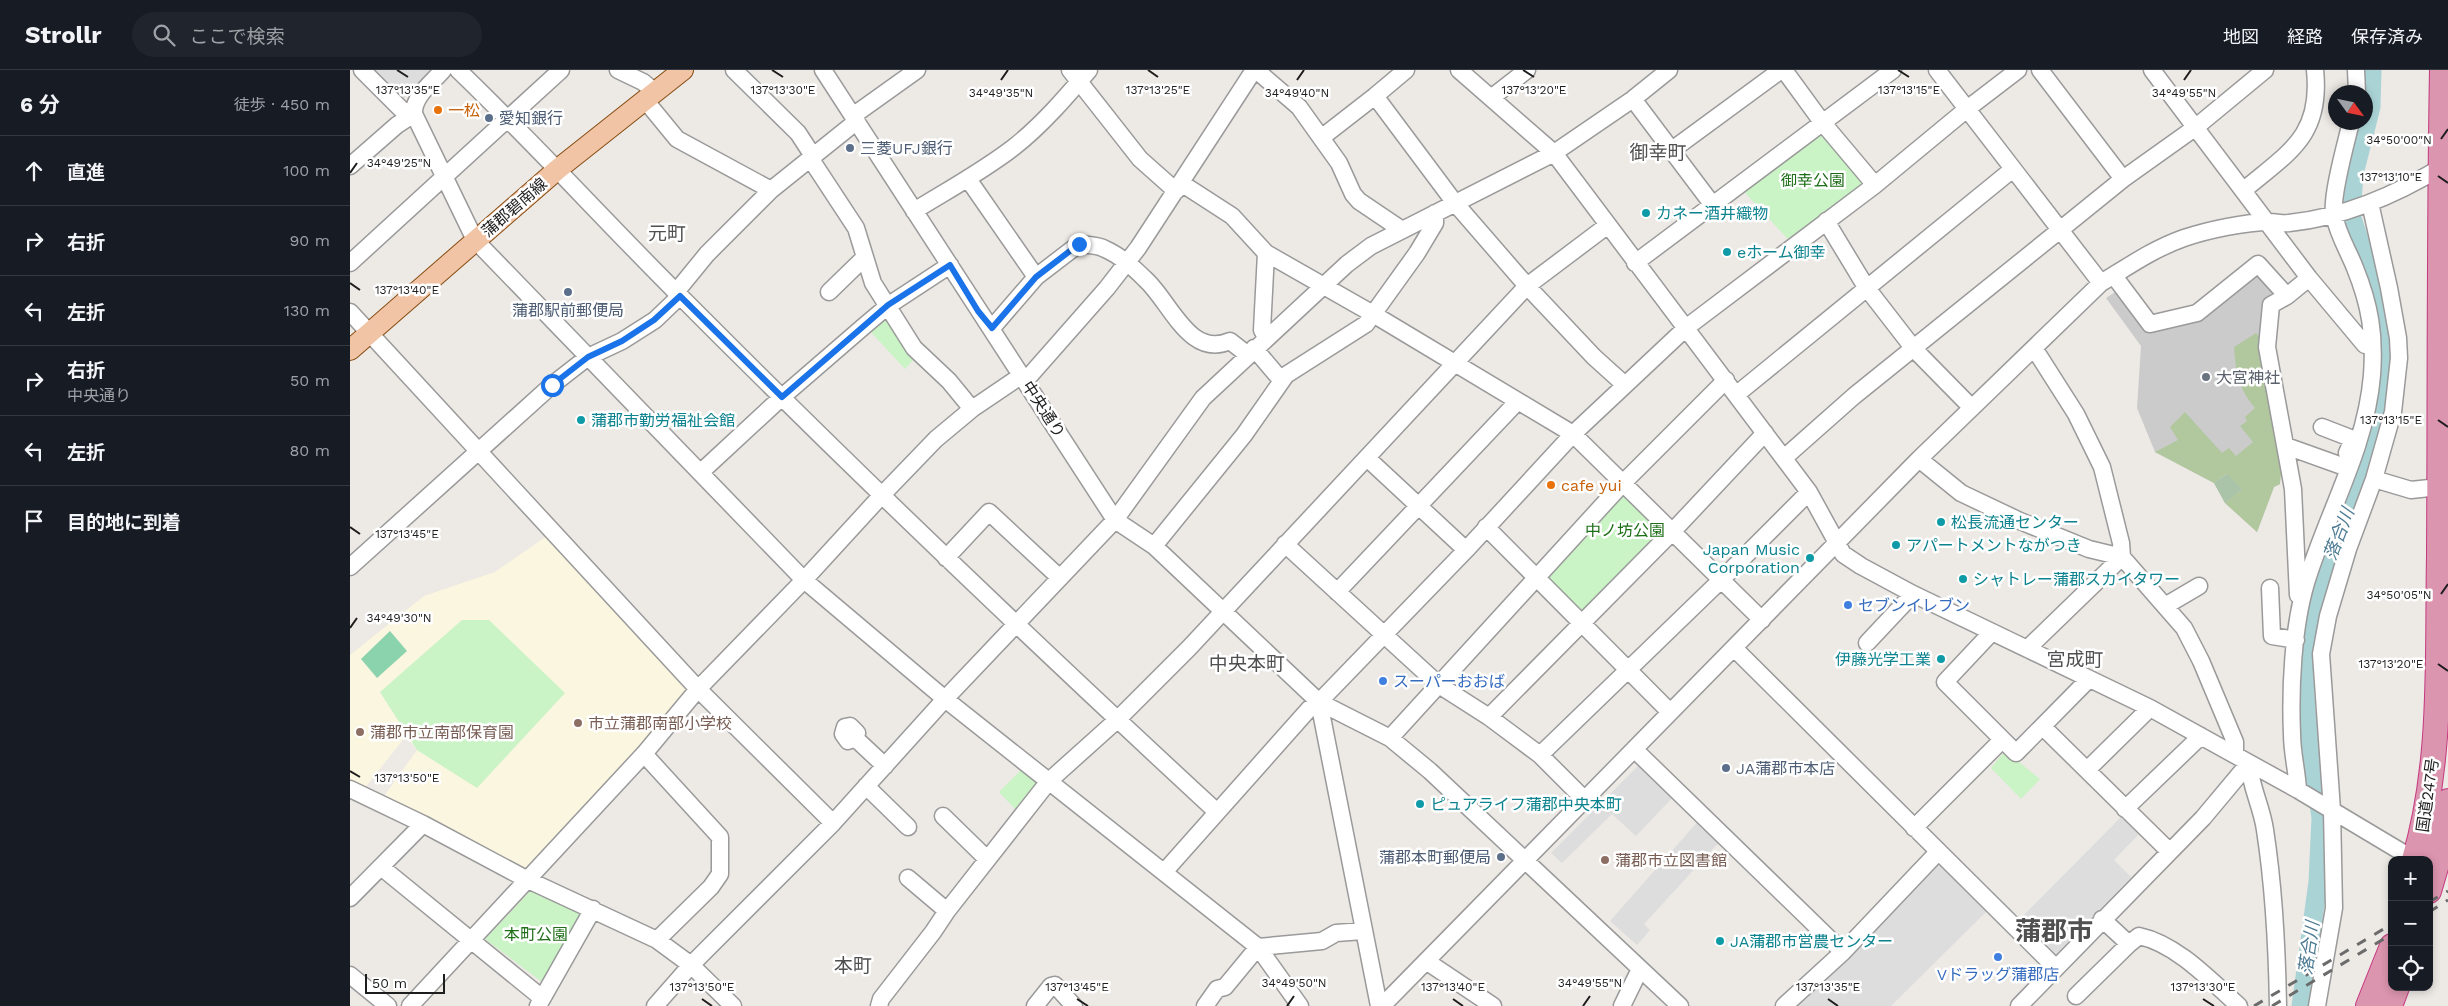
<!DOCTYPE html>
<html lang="ja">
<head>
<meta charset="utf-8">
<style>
  :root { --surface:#171b24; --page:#20242c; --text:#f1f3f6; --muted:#9ea1a6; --line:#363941 }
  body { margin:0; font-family:"Work Sans","Noto Sans JP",sans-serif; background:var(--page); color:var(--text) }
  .controls { position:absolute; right:15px; bottom:15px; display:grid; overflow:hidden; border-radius:10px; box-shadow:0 2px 8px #0003 }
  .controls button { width:45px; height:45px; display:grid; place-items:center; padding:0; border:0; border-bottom:1px solid var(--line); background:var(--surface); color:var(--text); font:25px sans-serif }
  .compass { position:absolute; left:1978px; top:15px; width:45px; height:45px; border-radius:50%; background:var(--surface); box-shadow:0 2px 8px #0003; rotate:123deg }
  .scale { position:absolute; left:15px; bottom:12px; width:80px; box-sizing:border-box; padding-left:5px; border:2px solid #1d1d1d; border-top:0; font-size:14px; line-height:18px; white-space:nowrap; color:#1d1d1d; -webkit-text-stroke:4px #fff; paint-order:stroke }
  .stop { position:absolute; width:15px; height:15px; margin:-11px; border:4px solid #1a73e8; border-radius:50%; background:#fff }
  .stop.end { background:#1a73e8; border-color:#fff; box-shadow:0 1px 5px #0008 }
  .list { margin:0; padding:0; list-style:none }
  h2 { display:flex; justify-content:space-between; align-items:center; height:65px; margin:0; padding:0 20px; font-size:21px }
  h2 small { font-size:16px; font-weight:400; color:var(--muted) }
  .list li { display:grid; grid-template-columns:32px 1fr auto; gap:15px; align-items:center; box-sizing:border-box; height:70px; padding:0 20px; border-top:1px solid var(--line) }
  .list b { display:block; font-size:19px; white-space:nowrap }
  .list p { margin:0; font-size:16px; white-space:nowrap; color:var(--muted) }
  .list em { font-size:16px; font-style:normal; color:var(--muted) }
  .icon { flex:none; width:28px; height:28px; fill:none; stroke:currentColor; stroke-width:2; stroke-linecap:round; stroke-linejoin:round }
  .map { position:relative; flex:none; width:2098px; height:936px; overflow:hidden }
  header { display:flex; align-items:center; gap:30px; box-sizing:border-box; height:70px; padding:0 25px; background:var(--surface); border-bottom:1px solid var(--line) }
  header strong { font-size:24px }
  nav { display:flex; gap:28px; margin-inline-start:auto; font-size:18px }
  .search { width:350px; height:45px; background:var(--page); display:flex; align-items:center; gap:12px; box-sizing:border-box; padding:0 18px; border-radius:28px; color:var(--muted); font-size:19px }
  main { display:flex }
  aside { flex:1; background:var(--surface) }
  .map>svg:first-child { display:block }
</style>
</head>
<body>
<header>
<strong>Strollr</strong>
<div class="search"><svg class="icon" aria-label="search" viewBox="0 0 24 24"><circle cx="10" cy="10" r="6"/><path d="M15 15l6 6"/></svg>ここで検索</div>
<nav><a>地図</a><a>経路</a><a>保存済み</a></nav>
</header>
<main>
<aside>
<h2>6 分<small>徒歩 · 450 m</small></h2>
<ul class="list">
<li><svg class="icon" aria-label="ahead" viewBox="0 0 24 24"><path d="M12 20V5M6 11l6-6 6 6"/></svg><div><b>直進</b></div><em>100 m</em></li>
<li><svg class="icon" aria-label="right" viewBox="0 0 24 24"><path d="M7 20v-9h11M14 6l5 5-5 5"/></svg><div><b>右折</b></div><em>90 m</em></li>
<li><svg class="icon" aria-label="left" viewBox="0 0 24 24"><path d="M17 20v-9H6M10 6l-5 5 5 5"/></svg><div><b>左折</b></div><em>130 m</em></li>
<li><svg class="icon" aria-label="right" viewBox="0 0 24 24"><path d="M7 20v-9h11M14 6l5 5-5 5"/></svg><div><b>右折</b><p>中央通り</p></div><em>50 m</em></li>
<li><svg class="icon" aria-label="left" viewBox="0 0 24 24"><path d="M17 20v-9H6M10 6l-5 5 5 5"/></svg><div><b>左折</b></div><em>80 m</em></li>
<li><svg class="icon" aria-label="arrive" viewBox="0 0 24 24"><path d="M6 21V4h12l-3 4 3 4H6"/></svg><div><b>目的地に到着</b></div></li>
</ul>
</aside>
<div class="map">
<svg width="2098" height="936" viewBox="0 0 2098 936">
  <rect width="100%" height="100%" fill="#ede9e5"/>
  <path fill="#fbf6e0" d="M 204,461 L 348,619 L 178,810 L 29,733 L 67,680 L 56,666 L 10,724 L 0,719 L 0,585 L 74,526 L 145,502 Z"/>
  <path fill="#cbcbcb" d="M 1908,194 L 1937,226 L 1922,235 L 1930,414 L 1924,417 L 1907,462 L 1875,433 L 1864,413 L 1805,382 L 1787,338 L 1791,276 L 1756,228 L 1771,218 L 1800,254 L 1847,243 Z"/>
  <path fill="#b1c89e" d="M 1906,263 L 1917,277 L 1935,368 L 1930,414 L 1924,417 L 1907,462 L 1875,433 L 1892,419 L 1876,404 L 1864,413 L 1805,382 L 1828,370 L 1820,357 L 1835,342 L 1872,383 L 1879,378 L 1886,386 L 1903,372 L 1890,356 L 1897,351 L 1895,347 L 1905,338 C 1888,317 1886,304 1884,277 Z"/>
  <path fill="#a9c4a8" d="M 1877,404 L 1892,419 L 1875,433 L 1864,413 Z"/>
  <path fill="#caf3c6" d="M 1472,52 L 1525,115 L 1444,176 L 1388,115 Z
    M 543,237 L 568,285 L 555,299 L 518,259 Z
    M 1273,424 L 1310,461 L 1233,541 L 1227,542 L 1197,512 L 1198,507 Z
    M 112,550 L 139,550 L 215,623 L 127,718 L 67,680 L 30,622 Z
    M 1655,681 L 1690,709 L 1671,729 L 1641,698 Z
    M 672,699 L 691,713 L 667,741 L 649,722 Z
    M 186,815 L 238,839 L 196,915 L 135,869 Z"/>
  <path fill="#8bd3ac" d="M 40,561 L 57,581 L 27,608 L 11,589 Z"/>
  <path fill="#ddd" d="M 21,0 L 82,0 L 51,31 Z
    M 1293,691 L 1327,723 L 1286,766 L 1262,744 L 1212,793 L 1201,783 Z
    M 1773,745 L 1791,762 L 1764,790 L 1781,807 L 1707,885 L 1670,849 Z
    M 1351,748 L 1372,769 L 1294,854 L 1300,860 L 1287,875 L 1260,851 Z
    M 1586,790 L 1638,840 L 1541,936 L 1436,936 Z"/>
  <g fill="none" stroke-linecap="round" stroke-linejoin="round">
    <path stroke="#aad3d6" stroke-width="19" d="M 1951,936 L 1968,812 L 1971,748 L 1956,641 L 1954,608 L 1971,511 L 2024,372 L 2035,309 L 2036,274 L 2030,233 L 2001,145 L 2004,104 L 2021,37 L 2022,0"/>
    <defs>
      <path id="minor" d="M 12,0 L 51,39 L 64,44
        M 93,0 C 82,13 63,26 64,44 L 125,170 L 454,510 L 595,629 L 765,450 L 853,328 L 997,194 L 1021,176 L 1204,83 L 1283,29 L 1319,0
        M 108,0 C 183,72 252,148 325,221 C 502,399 683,572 867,742
        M 268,0 L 293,12 L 305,22
        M 384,0 L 448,63 L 463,86
        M 473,0 L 765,450 L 804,476 L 969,632 L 1040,668 L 1080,701 L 1330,936
        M 720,0 L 790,89 L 826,121
        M 906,0 L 949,37 L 989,93 L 1003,124 L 1009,131 L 1052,160
        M 1056,0 L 1025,26 L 1105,133 L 1177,216 L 1244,287 L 1275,315
        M 1109,0 L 1204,83 L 1459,422 L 1493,484 L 1511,496 L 1563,524 L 1800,638 L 1948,720 L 2065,790
        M 1434,0 L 1472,52 L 1525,115
        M 1587,0 L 1751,213
        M 1690,0 L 1773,109
        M 1802,0 L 1959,208 L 2015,275
        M 2006,0 L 2007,22
        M 1141,28 L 1177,0
        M 1283,29 L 1362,134
        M 295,30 L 327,69 L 421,120
        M 504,45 L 567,0
        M 971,68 L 1025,26
        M 1322,80 L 1431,0
        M 460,88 L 506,158 L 523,213 L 564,278 L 599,311 L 622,339
        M 0,96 L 47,55 L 64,44
        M 618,109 L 686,207 L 642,258
        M 831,113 L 882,146 L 916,183 L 1023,244 L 1223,364 L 1412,550
        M 1894,120 C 1939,82 1972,66 1965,0
        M 564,141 C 598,120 633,101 664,77 C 692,55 716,27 739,0
        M 1476,151 L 1516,217 L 1564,279 L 1621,337
        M 0,193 L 211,0
        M 1285,193 L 1543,0
        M 1764,206 L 1800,254 L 1847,243 L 1908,194 L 1937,226 L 1959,208
        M 686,207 L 729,174 C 737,175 748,175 755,179 C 769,185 784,198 795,209 C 820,231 839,289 880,271 L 898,285
        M 326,222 L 357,184 L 421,120 L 507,51
        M 479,222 L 514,188
        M 1937,226 L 1921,235 L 1917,277 L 1943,419 L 1948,525
        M 0,242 L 348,619 L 483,753
        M 916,267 L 912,260 L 916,183
        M 904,278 L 931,310
        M 676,310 L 757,218 L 788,178 L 904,0
        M 1387,324 L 1663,99
        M 1972,357 L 2003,369 L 1997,383
        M 1936,376 L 1992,396
        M 1017,388 L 1116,480
        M 1434,388 L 1504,326 L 1710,160 L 1773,109 L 1846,57 L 1915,0
        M 1569,389 L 1611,423 L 1670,451 L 1739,479 L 1772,487 L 1834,558 L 1851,591 L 1885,672 L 1885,684
        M 351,402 L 432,327 L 513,257 L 539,235 L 600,195
        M 2024,409 L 2061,420 L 2089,417
        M 1136,457 L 1320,642
        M 935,474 L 1089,615 L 1139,647 L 1190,685 L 1234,729
        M 804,476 L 894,365 L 936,305 L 1016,254 L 1067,183 L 1085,153 L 1085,143
        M 596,488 L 639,442 L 710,508
        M 0,497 L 202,315 L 238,287 L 272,271 L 305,250 L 330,226
        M 1920,518 L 1922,566 L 1946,570
        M 987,522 L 1167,332
        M 1815,536 L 1849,516
        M 1642,562 L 1595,612 L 1666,683 L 1739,609
        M 1517,573 L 1563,524
        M 1384,578 L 1706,898
        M 1677,579 L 1772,487 L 1771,473 L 1752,397 L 1726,344 L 1684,278
        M 969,632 L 1029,936
        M 1139,647 L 1322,462 L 1415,363
        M 1693,657 L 1819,781
        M 505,668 L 507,663 L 500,656 L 495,657 L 493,664 L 498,671 L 505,668 L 535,696
        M 1040,668 L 1273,413 L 1376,310
        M 1284,679 L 1493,882
        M 294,684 L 370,767 L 370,804 L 361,817 L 307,870
        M 1190,685 L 1372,509 L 1459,422
        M 1899,693 C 1900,716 1912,737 1915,760 C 1924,818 1927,877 1928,936
        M 1737,700 L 1800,638
        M 516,716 L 558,757
        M 0,719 L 73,754 L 178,810 L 307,870 L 341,895 L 383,936
        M 1948,720 C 1947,701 1942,683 1942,664 C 1940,618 1943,557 1956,513 C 1977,443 2016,379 2022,305 C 2025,265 2020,235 2005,198 C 1998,180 1988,165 1984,145 C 1981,126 1996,73 2001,52
        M 1775,739 L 1851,666
        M 593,746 L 637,789
        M 1564,758 L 1652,670
        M 31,797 L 192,928
        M 815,801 L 959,639 L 969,632 L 1116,480 L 1223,364 L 1337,257 L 1525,115 L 1617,39 L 1668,0
        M 558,808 L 597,841
        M 0,828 L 73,754
        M 1752,849 L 1779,874 L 1789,866 C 1827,874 1861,911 1889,936
        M 1076,891 L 1143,936
        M 0,905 L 38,936
        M 1726,926 L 1779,874
        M 60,936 L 294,684 L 348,619 L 454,510 L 531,426 L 586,369 L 622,339 L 672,305
        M 188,936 L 243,839
        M 305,936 L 341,895 L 483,753 L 595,629 L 908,877 L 950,936
        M 529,936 L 531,929 L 583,862 L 597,841 L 699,711 L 767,650 L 839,578 L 1177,216 L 1258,155
        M 685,936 L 701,916 L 705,915 L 724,936
        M 855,936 L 867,919 L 875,917 L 908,877 L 972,871 L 986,863 L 1013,861
        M 1032,936 L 1569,389 L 1751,213 C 1779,196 1803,179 1834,168 C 1858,160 1895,152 1920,152 C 1926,152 1933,154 1939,153 C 1996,147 2050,123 2098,93
        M 1272,936 L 1290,899
        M 1434,936 L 1493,882 L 1588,782
        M 1669,936 L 1853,748 L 1899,693
        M 1967,936 L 1984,838 L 1982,740 L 1971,584 L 1978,546 L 1998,479 L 2024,409 L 2043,342 L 2049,288 L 2048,268 L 2039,218 L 2020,133"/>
      <path id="major" d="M 0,280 L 208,99 L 333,0"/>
      <path id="highway" d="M 2064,790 C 2093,692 2087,587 2089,486 C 2090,324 2089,162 2092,0
        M 2079,821 L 2092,777 L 2098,731
        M 2018,936 L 2042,876
        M 2040,936 L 2047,917"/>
    </defs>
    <use href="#minor" stroke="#9a9a9a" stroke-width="19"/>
    <use href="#major" stroke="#864c11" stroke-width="22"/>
    <use href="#highway" stroke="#c43880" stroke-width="26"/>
    <use href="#minor" stroke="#fff" stroke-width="16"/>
    <use href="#major" stroke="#f1c4a6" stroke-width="20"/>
    <use href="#highway" stroke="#dc95ae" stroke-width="24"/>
    <path stroke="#6b6b6b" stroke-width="3" stroke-dasharray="10 10" stroke-linecap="butt" d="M 2079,832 L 2098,821
      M 2079,842 L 2098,830
      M 1904,936 L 2042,854
      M 1922,936 L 2042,864"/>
  </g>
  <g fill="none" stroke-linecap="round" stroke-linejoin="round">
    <path stroke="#1a73e8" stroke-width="6" d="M 202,315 L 238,287 L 272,271 L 304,250 L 330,226 L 432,327 L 538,235 L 600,195 L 628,241 L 642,258 L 686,207 L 729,174"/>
  </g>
  <path fill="none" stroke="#1d1d1d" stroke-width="2" d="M 47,0 L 58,7M 422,0 L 433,7M 798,0 L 808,7M 1173,0 L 1184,7M 1548,0 L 1559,7M 651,10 L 658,0M 947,10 L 954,0M 1834,10 L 1841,0M 2091,69 L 2098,59M 0,103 L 7,93M 2088,106 L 2098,113M 0,213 L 10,220M 2088,350 L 2098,357M 0,457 L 10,464M 2091,524 L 2098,514M 0,558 L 7,548M 2088,594 L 2098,601M 0,701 L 10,707M 352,929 L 362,936M 727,929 L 738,936M 1103,929 L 1113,936M 1478,929 L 1488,936M 1853,929 L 1864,936M 937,936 L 944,926M 1233,936 L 1240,926"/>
  <g fill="#e8710a" stroke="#fff" stroke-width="2">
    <circle cx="88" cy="40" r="5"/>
    <circle cx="1201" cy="415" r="5"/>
  </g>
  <g fill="#5c6f8a" stroke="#fff" stroke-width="2">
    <circle cx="139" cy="48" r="5"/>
    <circle cx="500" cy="78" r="5"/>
    <circle cx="218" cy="222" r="5"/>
    <circle cx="1376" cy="698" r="5"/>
    <circle cx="1151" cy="787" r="5"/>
  </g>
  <g fill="#0f9aa8" stroke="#fff" stroke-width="2">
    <circle cx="1296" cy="143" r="5"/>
    <circle cx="1377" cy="182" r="5"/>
    <circle cx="231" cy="350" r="5"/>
    <circle cx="1591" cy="452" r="5"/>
    <circle cx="1546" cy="475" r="5"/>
    <circle cx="1460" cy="488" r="5"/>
    <circle cx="1613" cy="509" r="5"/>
    <circle cx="1591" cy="589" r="5"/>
    <circle cx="1070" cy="734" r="5"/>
    <circle cx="1370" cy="871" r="5"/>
  </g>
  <circle fill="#6b7280" stroke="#fff" stroke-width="2" cx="1856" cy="307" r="5"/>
  <g fill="#3f7fe0" stroke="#fff" stroke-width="2">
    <circle cx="1498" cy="535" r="5"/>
    <circle cx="1033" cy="611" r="5"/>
    <circle cx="1648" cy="887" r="5"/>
  </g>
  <g fill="#8d6e63" stroke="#fff" stroke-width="2">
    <circle cx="228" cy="653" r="5"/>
    <circle cx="10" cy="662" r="5"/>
    <circle cx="1255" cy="790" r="5"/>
  </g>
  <g text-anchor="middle" stroke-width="5" stroke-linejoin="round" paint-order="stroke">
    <g font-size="16" fill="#c56008" stroke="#fff" text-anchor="start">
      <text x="98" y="46">一松</text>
      <text x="1211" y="421">cafe yui</text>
    </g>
    <g font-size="16" fill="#4e5e75" stroke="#fff" text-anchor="start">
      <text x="149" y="54">愛知銀行</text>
      <text x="510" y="84">三菱UFJ銀行</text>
      <text x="218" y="246" text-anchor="middle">蒲郡駅前郵便局</text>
      <text x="1386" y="704">JA蒲郡市本店</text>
      <text x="1141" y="793" text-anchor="end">蒲郡本町郵便局</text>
    </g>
    <g font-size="16" fill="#1f6f18" stroke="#fff">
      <text x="1463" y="116">御幸公園</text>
      <text x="1275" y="466">中ノ坊公園</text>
      <text x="186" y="870">本町公園</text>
    </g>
    <g font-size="16" fill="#1d1d1d" stroke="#fff">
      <text transform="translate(164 137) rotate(-41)" y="6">蒲郡碧南線</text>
      <text transform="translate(694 339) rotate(57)" y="6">中央通り</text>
      <text transform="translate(2077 725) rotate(-82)" y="6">国道247号</text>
    </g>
    <g font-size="16" fill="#0d838f" stroke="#fff" text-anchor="start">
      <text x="1306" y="149">カネー酒井織物</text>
      <text x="1387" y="188">eホーム御幸</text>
      <text x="241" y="356">蒲郡市勤労福祉会館</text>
      <text x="1601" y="458">松長流通センター</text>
      <text x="1556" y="481">アパートメントながつき</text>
      <text x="1450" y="485" text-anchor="end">Japan Music<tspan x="1450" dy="18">Corporation</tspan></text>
      <text x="1623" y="515">シャトレー蒲郡スカイタワー</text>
      <text x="1581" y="595" text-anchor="end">伊藤光学工業</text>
      <text x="1080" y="740">ピュアライフ蒲郡中央本町</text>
      <text x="1380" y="877">JA蒲郡市営農センター</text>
    </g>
    <g font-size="16" fill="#5b616d" stroke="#fff" text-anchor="start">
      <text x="1866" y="313">大宮神社</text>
    </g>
    <g font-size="16" fill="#366cbe" stroke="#fff" text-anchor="start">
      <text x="1508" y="541">セブンイレブン</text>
      <text x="1043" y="617">スーパーおおば</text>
      <text x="1648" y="910" text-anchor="middle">Vドラッグ蒲郡店</text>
    </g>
    <g font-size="16" fill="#785e54" stroke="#fff" text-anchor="start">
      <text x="238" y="659">市立蒲郡南部小学校</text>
      <text x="20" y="668">蒲郡市立南部保育園</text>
      <text x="1265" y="796">蒲郡市立図書館</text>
    </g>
    <g font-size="18" font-style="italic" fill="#4e7c94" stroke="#fff">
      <text transform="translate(1989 464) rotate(-69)" y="6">落合川</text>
      <text transform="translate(1959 878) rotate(-82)" y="6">落合川</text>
    </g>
    <g font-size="19" fill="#505050" stroke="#fff">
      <text x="1308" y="89">御幸町</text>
      <text x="317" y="170">元町</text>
      <text x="1725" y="596">宮成町</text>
      <text x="897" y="600">中央本町</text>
      <text x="503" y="902">本町</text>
    </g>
    <g font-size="26" font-weight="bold" fill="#505050" stroke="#fff">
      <text x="1704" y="870">蒲郡市</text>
    </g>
  </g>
  <g font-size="12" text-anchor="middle" fill="#1d1d1d" stroke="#fff" stroke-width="5" stroke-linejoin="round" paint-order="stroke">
    <text x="58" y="24">137°13'35"E</text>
    <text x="433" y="24">137°13'30"E</text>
    <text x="808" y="24">137°13'25"E</text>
    <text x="1559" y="24">137°13'15"E</text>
    <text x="1184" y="24">137°13'20"E</text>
    <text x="651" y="27">34°49'35"N</text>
    <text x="947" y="27">34°49'40"N</text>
    <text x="1834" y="27">34°49'55"N</text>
    <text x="2049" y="74">34°50'00"N</text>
    <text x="49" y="97">34°49'25"N</text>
    <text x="2041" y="111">137°13'10"E</text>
    <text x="57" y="224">137°13'40"E</text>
    <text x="2041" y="354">137°13'15"E</text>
    <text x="57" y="468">137°13'45"E</text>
    <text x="2049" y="529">34°50'05"N</text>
    <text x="49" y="552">34°49'30"N</text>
    <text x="2041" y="598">137°13'20"E</text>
    <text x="57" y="712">137°13'50"E</text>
    <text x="944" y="917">34°49'50"N</text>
    <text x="1240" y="917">34°49'55"N</text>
    <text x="352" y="921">137°13'50"E</text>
    <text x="727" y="921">137°13'45"E</text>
    <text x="1103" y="921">137°13'40"E</text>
    <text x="1478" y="921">137°13'35"E</text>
    <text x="1853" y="921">137°13'30"E</text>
  </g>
</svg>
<div class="controls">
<button>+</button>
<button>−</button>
<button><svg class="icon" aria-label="locate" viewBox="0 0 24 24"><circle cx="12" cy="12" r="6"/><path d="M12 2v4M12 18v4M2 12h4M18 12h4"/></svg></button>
</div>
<svg class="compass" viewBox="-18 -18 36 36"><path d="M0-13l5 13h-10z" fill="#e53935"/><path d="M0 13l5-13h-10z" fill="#9ea1a6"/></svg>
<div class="scale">50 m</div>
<div class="stop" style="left:202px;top:315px"></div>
<div class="stop end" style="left:729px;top:174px"></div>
</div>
</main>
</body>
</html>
